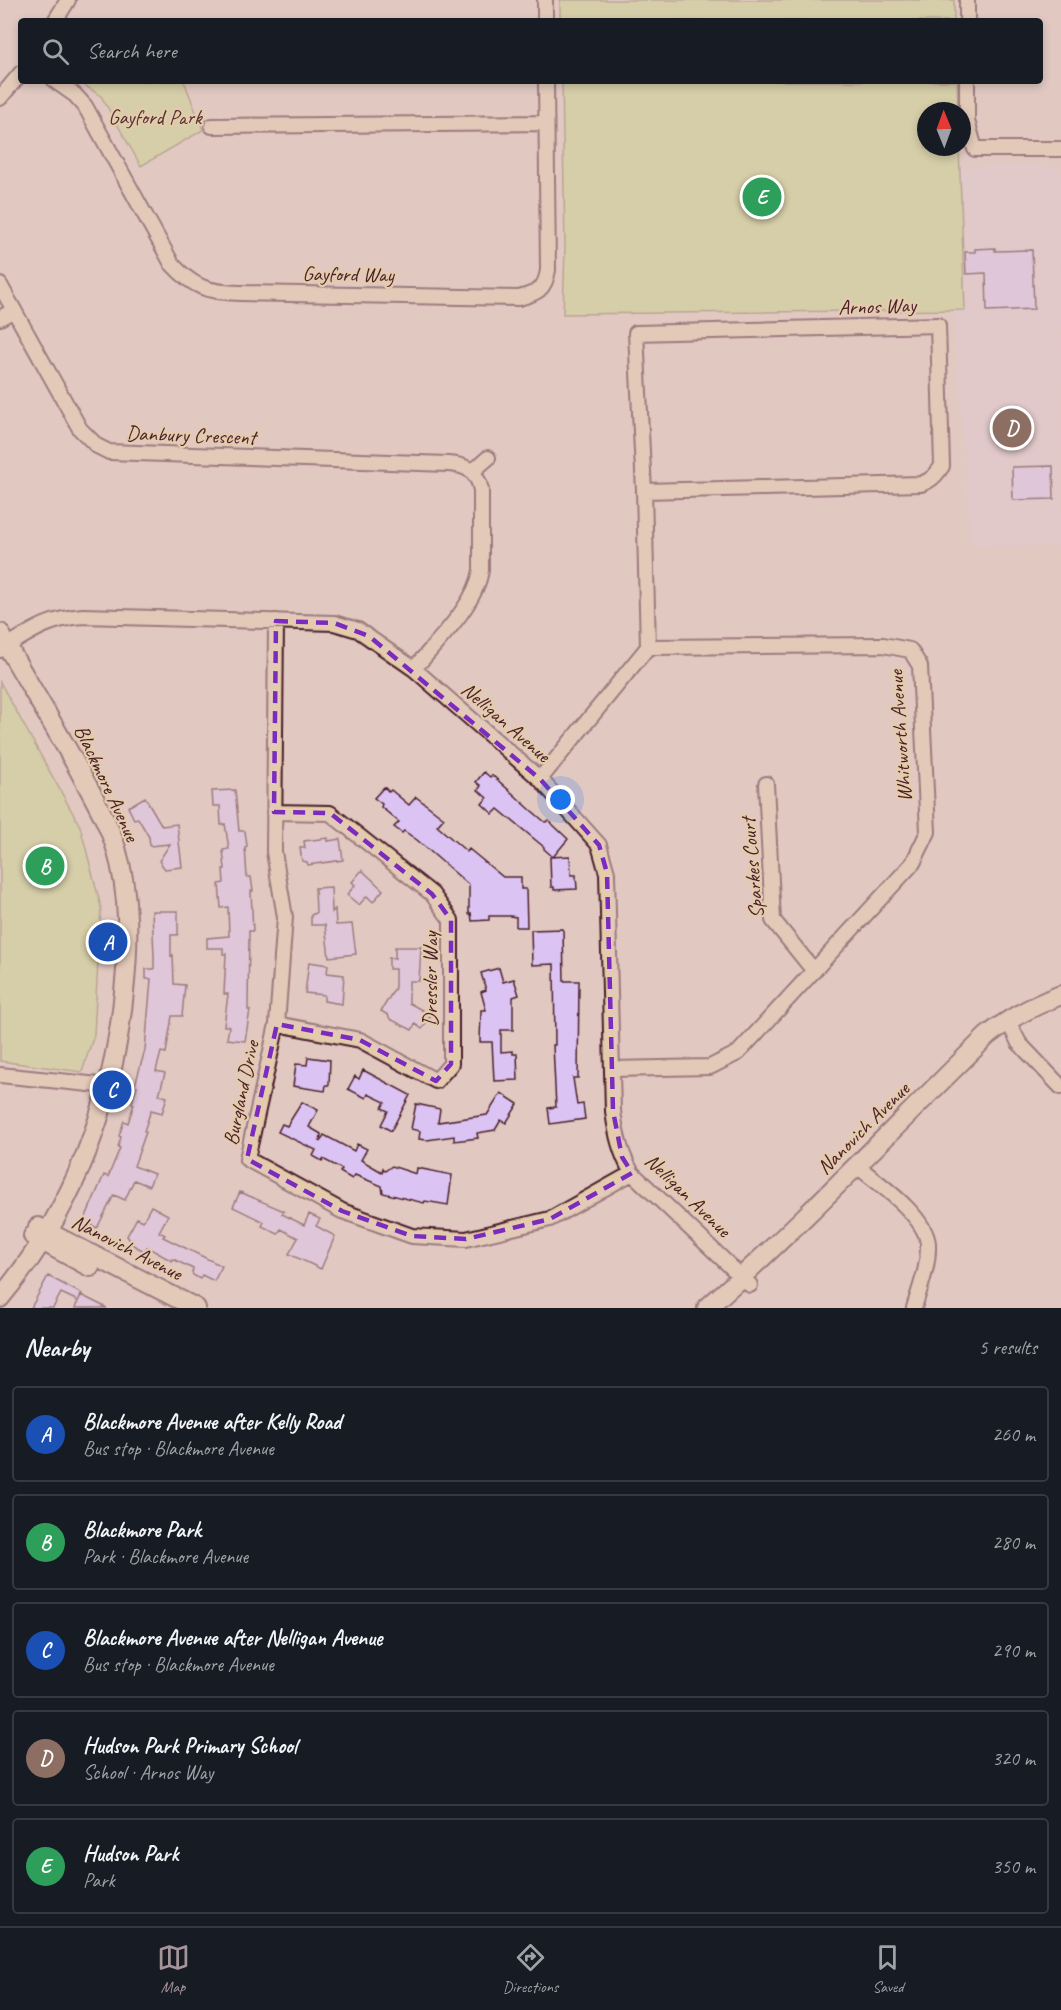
<!DOCTYPE html>
<html lang="en">
<head>
<meta charset="utf-8">
<style>
  :root { --surface:#171b24; --page:#242831; --text:#f1f3f6; --muted:#9ea1a6; --line:#363941; --accent:#a6949b }
  body { margin:0; font-family:Caveat,sans-serif; background:var(--page); color:var(--text) }
  .compass { position:absolute; left:917px; top:102px; width:54px; height:54px; border-radius:50%; background:var(--surface); box-shadow:0 3px 9px #0003; rotate:359deg }
  .you { position:absolute; left:561px; top:800px; width:21px; height:21px; margin:-15px; border:4px solid #fff; border-radius:50%; background:#1a73e8; box-shadow:0 0 0 9px #1a73e833 }
  .badge { display:grid; place-items:center; width:39px; height:39px; border-radius:50%; background:var(--accent); color:#fff; font-size:20px; font-weight:700 }
  .pin { position:absolute; translate:-50% -50%; border:3px solid #fff; box-shadow:0 2px 6px #0006 }
  .list { margin:0; padding:0; list-style:none }
  h2 { display:flex; justify-content:space-between; align-items:center; height:78px; margin:0; padding:0 24px; font-size:26px }
  h2 small { font-size:20px; font-weight:400; color:var(--muted) }
  .list li { display:grid; grid-template-columns:39px 1fr auto; gap:18px; align-items:center; box-sizing:border-box; height:96px; margin:0 12px 12px; padding:0 12px; border:2px solid var(--line); border-radius:6px }
  .list b { display:block; font-size:22px; white-space:nowrap }
  .list p { margin:0; font-size:20px; white-space:nowrap; color:var(--muted) }
  .list em { font-size:20px; font-style:normal; color:var(--muted) }
  .icon { flex:none; width:33px; height:33px; fill:none; stroke:currentColor; stroke-width:2; stroke-linecap:round; stroke-linejoin:round }
  .map { position:relative; flex:none; width:1061px; height:1308px; overflow:hidden }
  .search { position:absolute; background:var(--surface); box-shadow:0 3px 9px #0003; left:18px; right:18px; top:18px; height:66px; display:flex; align-items:center; gap:15px; box-sizing:border-box; padding:0 21px; border-radius:6px; color:var(--muted); font-size:22px }
  .sheet { height:618px; background:var(--surface) }
  nav { display:flex; justify-content:space-around; align-items:center; box-sizing:border-box; height:84px; border-top:2px solid var(--line); background:var(--surface); font-size:16px; color:var(--muted) }
  nav a { display:grid; justify-items:center; gap:3px }
  nav .on { color:var(--accent) }
  .map>svg:first-child { display:block }
</style>
</head>
<body>
<div class="map">
<svg width="1061" height="1308" viewBox="0 0 1061 1308">
  <rect width="100%" height="100%" fill="#e1c9c2"/>
  <filter id="ink" filterUnits="userSpaceOnUse"><feTurbulence type="fractalNoise" baseFrequency=".0167" numOctaves="2"/><feDisplacementMap in="SourceGraphic" scale="12" xChannelSelector="R" yChannelSelector="G"/><feConvolveMatrix kernelMatrix="1 2 1 2 8 2 1 2 1" color-interpolation-filters="sRGB"/></filter>
  <g filter="url(#ink)">
    <path fill="#dfc8d1" d="M 960,166 L 1061,166 L 1061,546 L 970,546 L 954,310 L 965,309 Z"/>
    <path fill="#c7d588" stroke="#887a5a" stroke-width="1.5" d="M 560,0 L 954,0 L 954,21 L 560,21 Z
      M 78,81 L 184,81 L 203,130 L 141,166 L 101,96 Z
      M 562,81 L 957,81 L 958,111 L 926,111 L 926,147 L 959,147 L 965,310 L 563,314 L 565,247 Z
      M 0,682 L 80,826 L 101,907 L 94,1035 L 82,1072 L 0,1061 Z"/>
    <path fill="#dbc4f4" stroke="#4a1f2b" stroke-width="1.5" d="M 995,248 L 995,251 L 1032,250 L 1034,309 L 987,311 L 986,273 L 966,274 L 965,252 L 975,252 L 975,249 Z
      M 1053,466 L 1054,499 L 1013,500 L 1012,467 Z
      M 484,772 L 490,777 L 492,775 L 532,811 L 545,822 L 549,821 L 568,839 L 553,857 L 544,849 L 544,847 L 498,809 L 493,814 L 482,804 L 487,798 L 478,790 L 481,786 L 476,782 Z
      M 384,787 L 389,792 L 391,790 L 409,805 L 416,797 L 444,818 L 437,826 L 467,852 L 469,849 L 503,877 L 521,877 L 521,889 L 526,889 L 527,927 L 516,927 L 516,917 L 510,916 L 489,916 L 489,920 L 472,921 L 471,913 L 469,914 L 469,885 L 417,840 L 404,831 L 402,833 L 394,827 L 399,822 L 381,807 L 382,804 L 374,798 Z
      M 235,790 L 239,831 L 245,831 L 247,846 L 245,847 L 247,877 L 251,877 L 253,891 L 251,891 L 253,931 L 249,931 L 248,1010 L 250,1010 L 245,1041 L 227,1039 L 229,1026 L 224,1026 L 228,994 L 224,994 L 226,954 L 223,954 L 223,948 L 207,948 L 207,938 L 229,936 L 228,907 L 221,908 L 219,884 L 224,883 L 223,869 L 225,869 L 223,850 L 229,849 L 225,824 L 221,825 L 220,806 L 213,806 L 212,791 Z
      M 145,797 L 162,826 L 177,824 L 182,867 L 165,869 L 159,861 L 170,844 L 150,846 L 149,837 L 138,818 L 134,819 L 128,807 Z
      M 328,838 L 328,841 L 340,839 L 343,860 L 308,865 L 307,862 L 302,861 L 300,848 L 305,848 L 304,841 Z
      M 570,856 L 571,875 L 576,875 L 577,889 L 554,890 L 554,887 L 551,887 L 550,857 Z
      M 362,870 L 383,890 L 373,902 L 367,896 L 359,905 L 347,895 L 355,885 L 352,882 Z
      M 331,887 L 332,912 L 335,909 L 336,925 L 352,924 L 356,954 L 329,957 L 325,925 L 311,925 L 311,915 L 316,913 L 315,888 Z
      M 152,911 L 178,911 L 178,935 L 171,935 L 171,956 L 173,955 L 174,984 L 185,985 L 182,1016 L 172,1016 L 166,1053 L 161,1052 L 156,1071 L 165,1073 L 159,1095 L 167,1097 L 162,1113 L 151,1110 L 144,1131 L 146,1132 L 134,1166 L 154,1174 L 149,1186 L 134,1180 L 125,1200 L 114,1195 L 97,1228 L 84,1221 L 104,1175 L 108,1177 L 120,1148 L 118,1147 L 121,1137 L 119,1136 L 124,1121 L 128,1123 L 134,1104 L 132,1103 L 137,1086 L 135,1085 L 145,1050 L 151,979 L 146,979 L 146,969 L 154,969 L 154,956 Z
      M 563,929 L 564,981 L 579,981 L 578,1078 L 573,1078 L 577,1105 L 583,1104 L 585,1119 L 550,1124 L 548,1108 L 556,1107 L 553,1045 L 555,1045 L 554,964 L 532,965 L 531,930 Z
      M 395,947 L 421,947 L 419,981 L 409,981 L 409,1003 L 431,1015 L 422,1029 L 415,1024 L 412,1030 L 390,1019 L 388,1015 L 381,1011 L 395,988 L 395,969 L 389,969 L 389,958 L 395,958 Z
      M 309,962 L 328,965 L 327,973 L 344,975 L 342,1004 L 324,1001 L 324,995 L 305,993 Z
      M 499,968 L 503,982 L 514,979 L 519,995 L 513,997 L 513,1030 L 501,1030 L 501,1052 L 513,1051 L 513,1054 L 517,1054 L 518,1080 L 494,1081 L 492,1042 L 480,1042 L 481,1010 L 486,1010 L 481,992 L 486,990 L 481,973 Z
      M 308,1057 L 330,1060 L 329,1085 L 326,1085 L 325,1091 L 293,1086 L 296,1064 L 307,1065 Z
      M 363,1070 L 410,1095 L 391,1131 L 381,1125 L 388,1111 L 382,1108 L 385,1102 L 368,1094 L 366,1098 L 348,1089 L 355,1076 L 359,1079 Z
      M 501,1093 L 518,1104 L 506,1123 L 501,1120 L 495,1130 L 477,1133 L 478,1138 L 454,1141 L 454,1136 L 427,1140 L 419,1139 L 420,1131 L 411,1129 L 416,1104 L 440,1109 L 438,1122 L 487,1115 Z
      M 302,1102 L 318,1110 L 309,1127 L 321,1134 L 320,1142 L 324,1135 L 354,1151 L 357,1144 L 367,1149 L 361,1160 L 382,1172 L 383,1168 L 385,1171 L 392,1166 L 416,1174 L 417,1168 L 452,1175 L 448,1205 L 425,1201 L 424,1203 L 383,1193 L 382,1186 L 355,1175 L 352,1179 L 340,1172 L 342,1169 L 323,1159 L 322,1161 L 313,1156 L 316,1150 L 278,1132 L 282,1124 L 287,1126 Z
      M 240,1192 L 284,1211 L 282,1214 L 304,1225 L 309,1214 L 320,1219 L 316,1226 L 335,1236 L 321,1269 L 289,1254 L 298,1238 L 281,1229 L 278,1234 L 262,1226 L 264,1222 L 233,1207 Z
      M 151,1206 L 168,1215 L 159,1232 L 165,1235 L 163,1237 L 222,1266 L 214,1281 L 202,1275 L 200,1279 L 193,1275 L 192,1273 L 193,1269 L 173,1259 L 172,1261 L 147,1247 L 144,1251 L 133,1245 L 127,1236 L 137,1218 L 143,1221 Z
      M 48,1276 L 82,1294 L 78,1301 L 61,1293 L 53,1308 L 31,1308 Z
      M 81,1295 L 107,1308 L 75,1308 Z"/>
    <g fill="none" stroke-linecap="round" stroke-linejoin="round">
      <defs>
        <path id="minor" d="M 545,0 L 545,21
          M 967,0 L 967,21
          M 55,21 L 68,0
          M 55,81 L 75,95 L 85,106 L 172,264 C 194,288 208,292 240,293 L 519,298 C 537,293 545,290 548,270 L 546,81
          M 967,81 L 967,121 L 975,149 L 1061,149
          M 0,98 L 21,73
          M 212,126 L 546,123
          M 0,285 L 80,429 L 97,446 L 109,452 L 448,464 C 467,465 477,471 481,490 L 481,570 C 476,605 436,642 414,669
          M 0,318 L 14,310
          M 473,471 L 488,458
          M 644,491 L 636,333 L 938,325 L 942,466 C 936,475 932,480 921,484 L 644,491 L 648,647
          M 276,621 L 274,852 L 285,917 L 277,1024 L 247,1159 L 342,1211 L 412,1236 L 466,1239 L 550,1219 L 632,1173
          M 0,650 C 31,632 46,619 83,616 L 334,623 L 358,630 L 414,669 L 540,779 L 599,845 L 607,873 L 613,1111 C 616,1134 620,1153 632,1173 L 750,1285
          M 540,779 L 648,647 L 883,645 L 910,650 L 920,666 L 928,832 L 913,863 L 738,1053 L 710,1067 L 612,1069
          M 766,784 L 773,920 L 814,971
          M 274,812 L 330,813 L 432,894 L 451,920 L 451,1064 L 436,1081 L 360,1040 L 277,1024
          M 1008,1021 L 1019,1043 L 1061,1087
          M 0,1075 L 109,1086
          M 857,1166 C 878,1183 926,1216 928,1244 C 929,1266 920,1287 914,1308"/>
        <path id="tertiary" d="M 0,633 C 26,680 55,726 81,774 C 94,798 108,822 116,848 C 130,895 129,944 124,992 C 113,1104 74,1211 0,1298
          M 38,1227 L 196,1308
          M 33,1236 L 90,1267
          M 707,1308 C 804,1222 894,1127 987,1036 C 1008,1019 1035,1005 1061,995"/>
      </defs>
      <use href="#minor" stroke="#4a1f2b" stroke-width="18"/>
      <use href="#tertiary" stroke="#4a1f2b" stroke-width="22"/>
      <use href="#minor" stroke="#e3cbac" stroke-width="14"/>
      <use href="#tertiary" stroke="#e3cbac" stroke-width="18"/>
    </g>
  </g>
  <path d="M0 0H1061V1308H0ZM 276,621 L 334,623 L 369,636 L 540,779 L 599,845 L 607,873 L 613,1111 L 622,1157 L 632,1173 L 550,1219 L 466,1239 L 412,1236 L 342,1211 L 247,1159 L 277,1024 L 360,1040 L 436,1081 L 451,1064 L 451,920 L 432,894 L 330,813 L 274,812 Z" fill="#e1c9c2" fill-opacity=".55" fill-rule="evenodd"/>
  <path fill="none" stroke="#7b2cbf" stroke-width="4.5" stroke-dasharray="12 8" stroke-linejoin="round" d="M 276,621 L 334,623 L 369,636 L 540,779 L 599,845 L 607,873 L 613,1111 L 622,1157 L 632,1173 L 550,1219 L 466,1239 L 412,1236 L 342,1211 L 247,1159 L 277,1024 L 360,1040 L 436,1081 L 451,1064 L 451,920 L 432,894 L 330,813 L 274,812 Z"/>
  <g text-anchor="middle" stroke-width="4.5" stroke-linejoin="round" paint-order="stroke">
    <g font-size="21" fill="#563134" stroke="#e3cbac">
      <text x="155" y="124">Gayford Park</text>
    </g>
    <g font-size="21" fill="#4a1f2b" stroke="#e3cbac">
      <text transform="translate(348 274) rotate(1)" y="7">Gayford Way</text>
      <text transform="translate(877 306) rotate(-2)" y="7">Arnos Way</text>
      <text transform="translate(191 435) rotate(2)" y="7">Danbury Crescent</text>
      <text transform="translate(506 722) rotate(41)" y="7">Nelligan Avenue</text>
      <text transform="translate(900 736) rotate(-94)" y="7">Whitworth Avenue</text>
      <text transform="translate(107 783) rotate(65)" y="7">Blackmore Avenue</text>
      <text transform="translate(752 868) rotate(-95)" y="7">Sparkes Court</text>
      <text transform="translate(430 979) rotate(-90)" y="7">Dressler Way</text>
      <text transform="translate(241 1093) rotate(-78)" y="7">Burgland Drive</text>
      <text transform="translate(863 1128) rotate(-45)" y="7">Nanovich Avenue</text>
      <text transform="translate(688 1195) rotate(44)" y="7">Nelligan Avenue</text>
      <text transform="translate(127 1247) rotate(27)" y="7">Nanovich Avenue</text>
    </g>
  </g>
</svg>
<svg class="compass" viewBox="-18 -18 36 36"><path d="M0-13l5 13h-10z" fill="#e53935"/><path d="M0 13l5-13h-10z" fill="#9ea1a6"/></svg>
<div class="you"></div>
<div class="pin badge" style="left:108px;top:942px;background:#1a4fb4">A</div>
<div class="pin badge" style="left:45px;top:866px;background:#2e9e5b">B</div>
<div class="pin badge" style="left:112px;top:1090px;background:#1a4fb4">C</div>
<div class="pin badge" style="left:1012px;top:428px;background:#8d6e63">D</div>
<div class="pin badge" style="left:762px;top:197px;background:#2e9e5b">E</div>
<div class="search"><svg class="icon" aria-label="search" viewBox="0 0 24 24"><circle cx="10" cy="10" r="6"/><path d="M15 15l6 6"/></svg>Search here</div>
</div>
<section class="sheet">
<h2>Nearby<small>5 results</small></h2>
<ul class="list">
<li><span class="badge" style="background:#1a4fb4">A</span><div><b>Blackmore Avenue after Kelly Road</b><p>Bus stop · Blackmore Avenue</p></div><em>260 m</em></li>
<li><span class="badge" style="background:#2e9e5b">B</span><div><b>Blackmore Park</b><p>Park · Blackmore Avenue</p></div><em>280 m</em></li>
<li><span class="badge" style="background:#1a4fb4">C</span><div><b>Blackmore Avenue after Nelligan Avenue</b><p>Bus stop · Blackmore Avenue</p></div><em>290 m</em></li>
<li><span class="badge" style="background:#8d6e63">D</span><div><b>Hudson Park Primary School</b><p>School · Arnos Way</p></div><em>320 m</em></li>
<li><span class="badge" style="background:#2e9e5b">E</span><div><b>Hudson Park</b><p>Park</p></div><em>350 m</em></li>
</ul>
</section>
<nav>
<a class="on"><svg class="icon" aria-label="map" viewBox="0 0 24 24"><path d="M3 6l6-2 6 2 6-2v14l-6 2-6-2-6 2zM9 4v14M15 6v14"/></svg>Map</a>
<a><svg class="icon" aria-label="directions" viewBox="0 0 24 24"><path d="M12 3l9 9-9 9-9-9zM9 14v-3h6M13 9l2 2-2 2"/></svg>Directions</a>
<a><svg class="icon" aria-label="saved" viewBox="0 0 24 24"><path d="M7 4h10v16l-5-4-5 4z"/></svg>Saved</a>
</nav>
</body>
</html>
